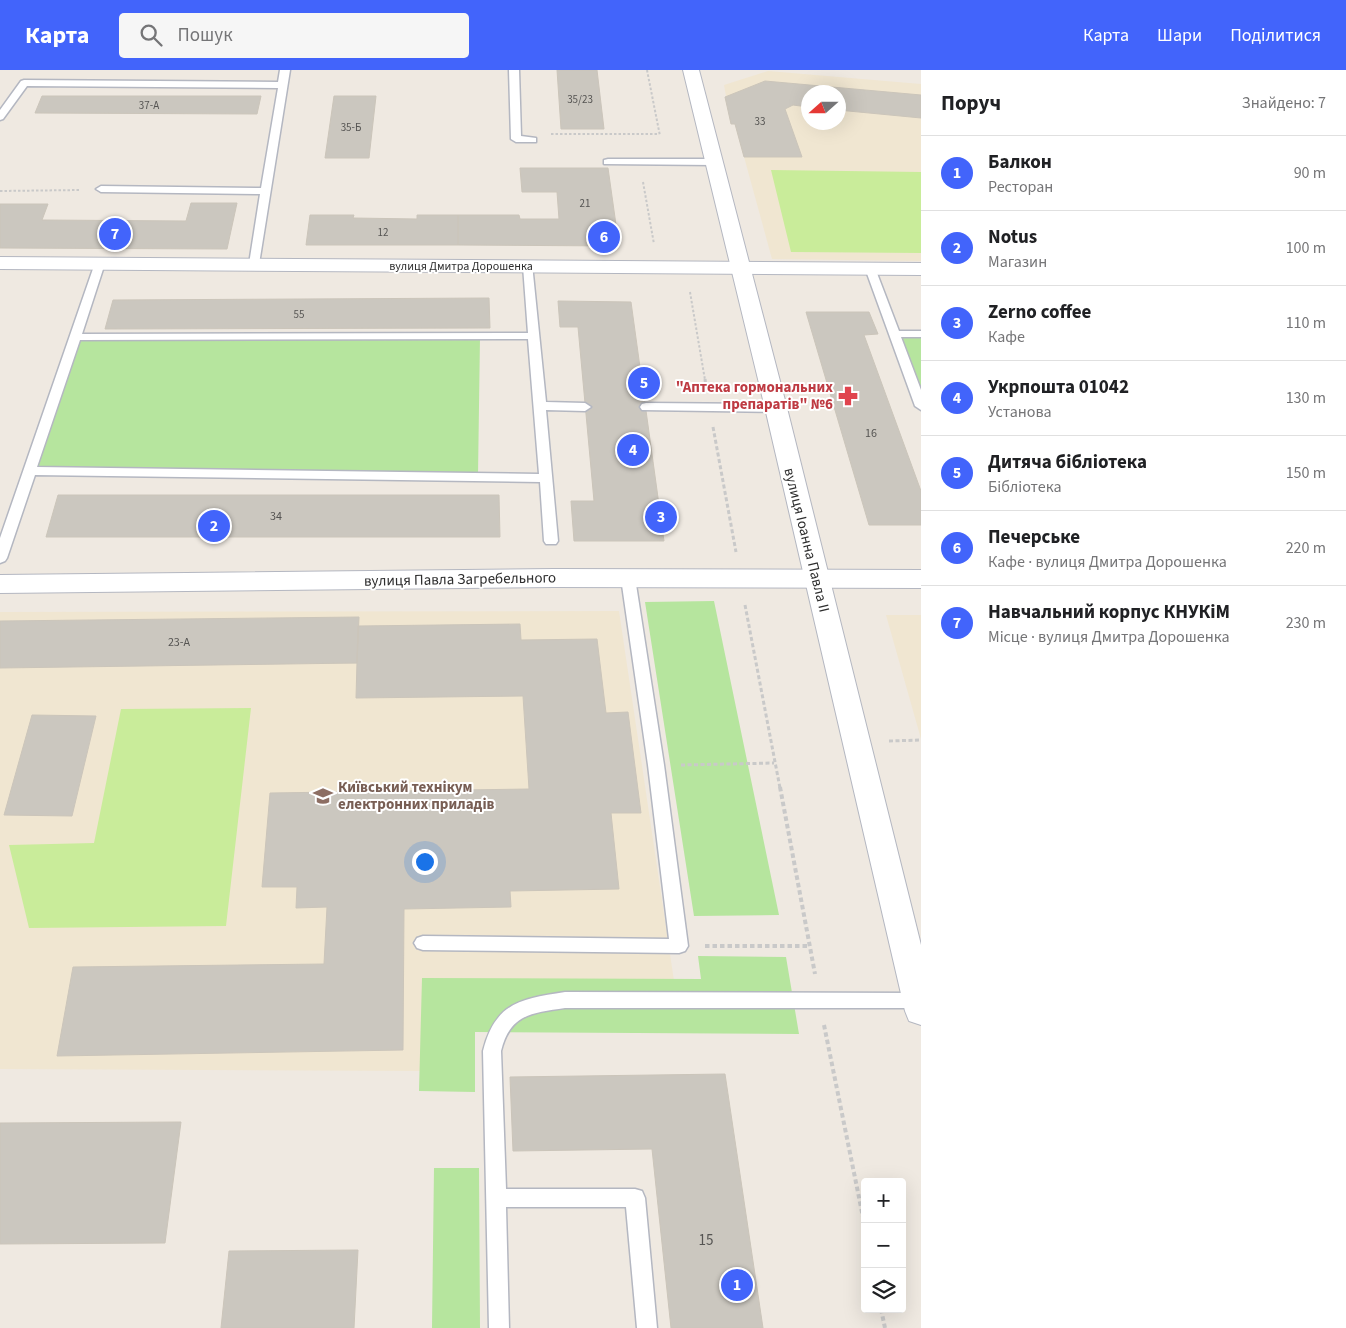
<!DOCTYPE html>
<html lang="uk">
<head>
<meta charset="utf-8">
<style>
  :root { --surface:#fff; --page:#f6f6f6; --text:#202124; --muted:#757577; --line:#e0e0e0; --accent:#4264fb }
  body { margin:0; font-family:"Source Sans 3",sans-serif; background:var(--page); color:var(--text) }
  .controls { position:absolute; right:15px; bottom:15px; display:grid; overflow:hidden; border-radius:5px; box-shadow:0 5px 20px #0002 }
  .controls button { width:45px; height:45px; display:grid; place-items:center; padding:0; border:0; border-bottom:1px solid var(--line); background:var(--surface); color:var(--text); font:25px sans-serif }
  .compass { position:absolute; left:801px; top:15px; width:45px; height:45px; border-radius:50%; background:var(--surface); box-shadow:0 5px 20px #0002; rotate:249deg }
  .you { position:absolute; left:424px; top:791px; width:18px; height:18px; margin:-12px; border:4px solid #fff; border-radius:50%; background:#1a73e8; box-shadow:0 0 0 8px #1a73e833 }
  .badge { display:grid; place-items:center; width:32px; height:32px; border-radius:50%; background:var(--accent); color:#fff; font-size:16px; font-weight:700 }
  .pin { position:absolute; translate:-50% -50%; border:2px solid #fff; box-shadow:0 1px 5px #0006 }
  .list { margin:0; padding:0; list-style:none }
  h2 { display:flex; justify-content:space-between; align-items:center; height:65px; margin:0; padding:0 20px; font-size:21px }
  h2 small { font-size:16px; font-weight:400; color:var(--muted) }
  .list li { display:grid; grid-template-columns:32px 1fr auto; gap:15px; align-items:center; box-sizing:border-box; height:75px; padding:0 20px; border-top:1px solid var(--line) }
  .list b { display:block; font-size:19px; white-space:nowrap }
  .list p { margin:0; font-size:16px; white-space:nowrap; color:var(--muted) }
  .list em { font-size:16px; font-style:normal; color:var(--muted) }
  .icon { flex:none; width:28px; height:28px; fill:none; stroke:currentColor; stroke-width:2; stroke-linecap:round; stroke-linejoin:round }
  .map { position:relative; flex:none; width:921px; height:1258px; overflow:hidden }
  header { display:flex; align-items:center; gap:30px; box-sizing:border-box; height:70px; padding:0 25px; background:var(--accent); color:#fff }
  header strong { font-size:24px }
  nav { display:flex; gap:28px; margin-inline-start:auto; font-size:18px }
  .search { width:350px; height:45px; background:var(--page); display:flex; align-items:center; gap:12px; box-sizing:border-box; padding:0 18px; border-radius:5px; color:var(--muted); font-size:19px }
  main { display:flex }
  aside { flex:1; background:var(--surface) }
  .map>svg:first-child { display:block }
</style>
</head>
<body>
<header>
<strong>Карта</strong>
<div class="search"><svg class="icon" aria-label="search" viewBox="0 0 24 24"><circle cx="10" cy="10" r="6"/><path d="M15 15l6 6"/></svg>Пошук</div>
<nav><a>Карта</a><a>Шари</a><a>Поділитися</a></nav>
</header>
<main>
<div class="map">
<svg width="921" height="1258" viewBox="0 0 921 1258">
  <rect width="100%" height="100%" fill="#efe9e1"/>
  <path fill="#f0e6d1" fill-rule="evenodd" d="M 768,1 L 921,14 L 921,191 L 772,189 L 735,54 L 731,54 L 724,15 ZM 808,22 L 838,22 L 838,52 L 808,52 Z
    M 619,541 L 674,911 L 433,916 L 432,1001 L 0,999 L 0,542 Z
    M 886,545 L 921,545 L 921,669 Z"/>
  <path fill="#b6e59e" d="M 894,264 L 921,264 L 921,336 Z
    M 75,267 L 480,267 L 478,405 L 30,401 Z
    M 714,531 L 779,845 L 694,846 L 645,532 Z
    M 698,886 L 786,887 L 799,964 L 475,962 L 475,1022 L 419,1021 L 422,908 L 701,909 Z
    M 434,1098 L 479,1098 L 480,1258 L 432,1258 Z"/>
  <path fill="#c9ec9a" d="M 771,100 L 921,102 L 921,183 L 791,182 Z
    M 251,638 L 226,856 L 29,858 L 9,775 L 94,773 L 121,639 Z"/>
  <path fill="#cbc7bf" stroke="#cbc5ba" d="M 557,0 L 597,0 L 604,59 L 561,59 Z
    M 765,11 L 921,25 L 921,48 L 838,40 L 838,22 L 808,22 L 808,37 L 793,35 L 785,39 L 802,87 L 744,87 L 735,54 L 731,54 L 725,27 Z
    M 42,26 L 261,26 L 257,44 L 35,43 Z
    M 334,26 L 376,26 L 369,88 L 325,88 Z
    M 520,98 L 608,98 L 619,176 L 458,175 L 458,145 L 519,145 L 520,149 L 559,149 L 557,122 L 522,122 Z
    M 191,133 L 237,133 L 227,179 L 0,178 L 0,134 L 48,134 L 42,150 L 186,151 Z
    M 310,145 L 354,145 L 353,148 L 417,149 L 417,145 L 458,145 L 458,175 L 306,175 Z
    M 489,228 L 490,258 L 105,259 L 113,230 Z
    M 558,231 L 631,232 L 664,471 L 574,471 L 571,431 L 594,431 L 578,257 L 560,257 Z
    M 806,242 L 869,242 L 878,264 L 864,265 L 921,421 L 921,455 L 869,455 Z
    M 58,425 L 499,425 L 500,467 L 46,467 Z
    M 359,547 L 357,593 L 0,598 L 0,551 Z
    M 520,554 L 521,570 L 597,569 L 606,643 L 628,642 L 641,743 L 611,743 L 619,819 L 510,821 L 511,837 L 404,839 L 403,980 L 57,986 L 73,897 L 324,894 L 327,837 L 296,838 L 297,817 L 262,817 L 270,723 L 529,719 L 523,626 L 356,628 L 358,556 Z
    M 32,645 L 96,646 L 72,746 L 4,745 Z
    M 725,1004 L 763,1258 L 671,1258 L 652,1079 L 513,1081 L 510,1007 Z
    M 181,1052 L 165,1173 L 0,1174 L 0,1053 Z
    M 358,1180 L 354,1258 L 221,1258 L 229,1181 Z"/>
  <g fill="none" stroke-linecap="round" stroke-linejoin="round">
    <defs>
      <path id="lane" d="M 280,0 L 290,0 L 259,194 L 254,197 L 249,194 L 260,124 L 101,122 L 96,119 L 101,116 L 261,118 L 278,18 L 27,16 L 3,49 L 0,50 L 0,40 L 21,11 L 24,10 L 278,12 Z
        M 509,0 L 519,0 L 521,66 L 536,68 L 536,72 L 516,72 L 511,69 Z
        M 608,89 L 714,89 L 719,92 L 714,95 L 604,94 L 604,90 Z
        M 100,190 L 105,193 L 82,264 L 528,263 L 523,196 L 524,194 L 532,194 L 546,332 L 585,333 L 591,337 L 585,341 L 546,340 L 558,471 L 556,474 L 546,474 L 544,471 L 540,412 L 35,405 L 7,488 L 5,491 L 0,493 L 0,468 L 95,193 ZM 528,269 L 539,404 L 37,397 L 80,270 Z
        M 870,195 L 875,198 L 899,261 L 921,261 L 921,267 L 901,267 L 921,320 L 921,340 L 915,336 L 865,198 Z
        M 646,333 L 776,334 L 782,338 L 776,342 L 642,340 L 640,337 L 642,334 Z
        M 628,503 L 633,505 L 635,508 L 664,695 L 688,876 L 685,881 L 679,883 L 423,880 L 417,878 L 414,873 L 417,868 L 423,866 L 669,869 L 648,695 L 621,508 L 623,505 Z
        M 565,922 L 919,923 L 921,924 L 921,938 L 565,938 C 532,943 510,944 501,981 L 506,1119 L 635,1119 L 642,1121 L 645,1128 L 657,1258 L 637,1258 L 626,1137 L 506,1137 L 509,1258 L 489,1258 L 483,981 C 495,933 520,929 565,922 Z"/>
      <path id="street" d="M 0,187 L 921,193 L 921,205 L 0,199 Z
        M 554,499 L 921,500 L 921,518 L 554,517 L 0,523 L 0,505 Z"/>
      <path id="secondary" d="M 683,0 L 699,0 L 787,338 L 921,875 L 921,955 L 909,951 L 905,941 L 765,338 Z"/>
    </defs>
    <use href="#lane" stroke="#b4b7c1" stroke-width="3"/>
    <use href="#street" stroke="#b4b7c1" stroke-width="2"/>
    <use href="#secondary" stroke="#b4b7c1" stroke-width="2"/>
    <path stroke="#c9c9c9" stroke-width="2" stroke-dasharray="2.5 2" stroke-linecap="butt" d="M 647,0 L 660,66
      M 551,64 L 659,64
      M 643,112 L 654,174
      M 0,121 L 81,120
      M 690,222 L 705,310"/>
    <path stroke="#c9c9c9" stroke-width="3" stroke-dasharray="4 2.5" stroke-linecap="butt" d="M 705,309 L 706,317
      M 713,357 L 736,482
      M 745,535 L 780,718
      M 889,671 L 921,670
      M 681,695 L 774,693"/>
    <path stroke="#c9c9c9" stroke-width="4" stroke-dasharray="4.5 3" stroke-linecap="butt" d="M 780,717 L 815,904
      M 705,876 L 809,876
      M 824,955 L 865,1157
      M 881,1239 L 885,1258"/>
    <use href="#lane" fill="#fff" fill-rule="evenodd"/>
    <use href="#street" fill="#fff" fill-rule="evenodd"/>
    <use href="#secondary" fill="#fff" fill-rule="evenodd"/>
  </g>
  <defs>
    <symbol id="pharmacy-bare" viewBox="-9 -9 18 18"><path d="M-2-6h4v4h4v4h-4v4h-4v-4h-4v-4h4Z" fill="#e0444e" stroke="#fff" stroke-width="2.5" paint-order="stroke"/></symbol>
    <symbol id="university-bare" viewBox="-9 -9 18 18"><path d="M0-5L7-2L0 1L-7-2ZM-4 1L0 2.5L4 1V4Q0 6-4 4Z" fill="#8d6e63" stroke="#fff" stroke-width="2.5" paint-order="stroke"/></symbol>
  </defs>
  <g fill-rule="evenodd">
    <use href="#pharmacy-bare" x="834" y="312" width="28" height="28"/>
    <use href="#university-bare" x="309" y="712" width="28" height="28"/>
  </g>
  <g text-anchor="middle" stroke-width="4" stroke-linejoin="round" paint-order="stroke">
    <g font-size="11" fill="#555452">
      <text x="580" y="33">35/23</text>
      <text x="149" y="39">37-А</text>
      <text x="760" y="55">33</text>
      <text x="351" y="61">35-Б</text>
      <text x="585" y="137">21</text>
      <text x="383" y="166">12</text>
      <text x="299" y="248">55</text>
    </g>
    <g font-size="12" fill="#2e2e2e" stroke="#fff">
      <text x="461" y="200">вулиця Дмитра Дорошенка</text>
    </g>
    <g font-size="12" fill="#555452">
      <text x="871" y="367">16</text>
      <text x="276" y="450">34</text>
      <text x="179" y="576">23-А</text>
    </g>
    <g font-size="15" font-weight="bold" fill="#be3a42" stroke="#fff" text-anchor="end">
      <text x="833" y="322">"Аптека гормональних<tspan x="833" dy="17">препаратів" №6</tspan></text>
    </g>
    <g font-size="15" fill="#2e2e2e" stroke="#fff">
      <text transform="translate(807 470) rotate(76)" y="5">вулиця Іоанна Павла II</text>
      <text transform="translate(460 509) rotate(-1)" y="5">вулиця Павла Загребельного</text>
    </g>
    <g font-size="15" font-weight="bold" fill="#785e54" stroke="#fff" text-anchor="start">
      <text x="338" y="722">Київський технікум<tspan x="338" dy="17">електронних приладів</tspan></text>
    </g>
    <g font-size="15" fill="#555452">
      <text x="706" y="1175">15</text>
    </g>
  </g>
</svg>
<div class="controls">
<button>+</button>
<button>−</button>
<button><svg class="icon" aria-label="layers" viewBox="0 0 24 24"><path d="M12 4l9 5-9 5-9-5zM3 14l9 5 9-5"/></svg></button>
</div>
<svg class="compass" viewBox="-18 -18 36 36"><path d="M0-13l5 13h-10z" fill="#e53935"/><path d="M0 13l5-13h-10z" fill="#757577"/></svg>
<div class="you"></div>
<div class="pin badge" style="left:737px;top:1215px">1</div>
<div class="pin badge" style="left:214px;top:456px">2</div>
<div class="pin badge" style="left:661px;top:447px">3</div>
<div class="pin badge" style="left:633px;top:380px">4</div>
<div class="pin badge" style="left:644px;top:313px">5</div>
<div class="pin badge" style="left:604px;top:167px">6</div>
<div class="pin badge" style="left:115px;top:164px">7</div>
</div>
<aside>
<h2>Поруч<small>Знайдено: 7</small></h2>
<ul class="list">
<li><span class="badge">1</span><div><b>Балкон</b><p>Ресторан</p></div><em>90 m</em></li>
<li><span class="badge">2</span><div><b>Notus</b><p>Магазин</p></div><em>100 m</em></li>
<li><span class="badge">3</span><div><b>Zerno coffee</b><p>Кафе</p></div><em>110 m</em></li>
<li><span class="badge">4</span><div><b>Укрпошта 01042</b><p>Установа</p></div><em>130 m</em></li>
<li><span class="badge">5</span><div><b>Дитяча бібліотека</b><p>Бібліотека</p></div><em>150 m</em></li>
<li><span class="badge">6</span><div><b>Печерське</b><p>Кафе · вулиця Дмитра Дорошенка</p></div><em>220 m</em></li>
<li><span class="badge">7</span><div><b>Навчальний корпус КНУКіМ</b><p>Місце · вулиця Дмитра Дорошенка</p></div><em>230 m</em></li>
</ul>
</aside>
</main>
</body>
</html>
